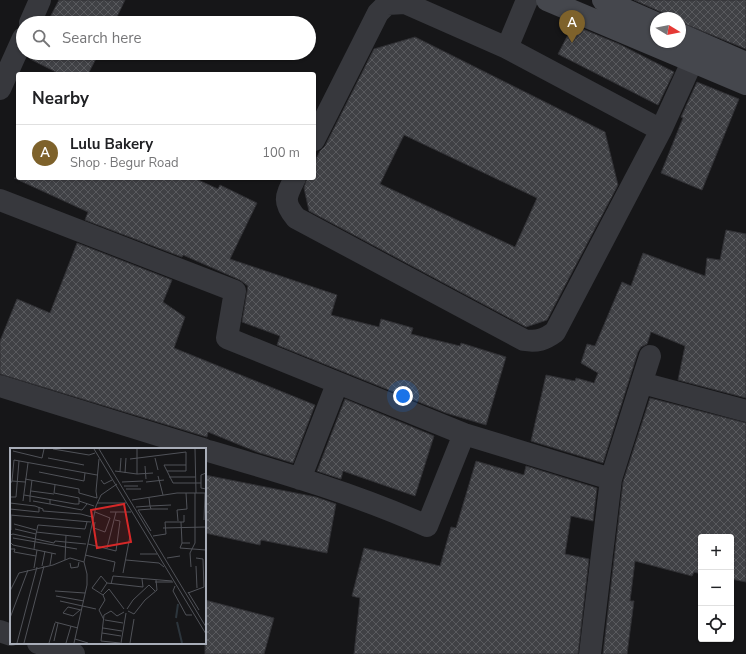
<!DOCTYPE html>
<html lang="en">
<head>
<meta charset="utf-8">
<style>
  :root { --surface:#fff; --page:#f2f2f2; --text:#202124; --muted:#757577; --line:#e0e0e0; --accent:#7e622b }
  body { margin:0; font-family:"Nunito Sans",sans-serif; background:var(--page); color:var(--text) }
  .controls { position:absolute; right:12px; bottom:12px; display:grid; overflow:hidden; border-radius:4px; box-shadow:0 1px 3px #0004 }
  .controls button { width:36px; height:36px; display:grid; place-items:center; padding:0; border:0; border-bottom:1px solid var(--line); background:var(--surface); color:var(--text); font:20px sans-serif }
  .compass { position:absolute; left:650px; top:12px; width:36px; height:36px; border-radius:50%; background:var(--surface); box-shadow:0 1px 3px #0004; rotate:100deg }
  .you { position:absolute; left:403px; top:396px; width:14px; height:14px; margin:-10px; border:3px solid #fff; border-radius:50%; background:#1a73e8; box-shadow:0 0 0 6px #1a73e833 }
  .badge { display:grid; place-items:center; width:26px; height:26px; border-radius:50%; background:var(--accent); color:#fff; font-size:13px; font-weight:700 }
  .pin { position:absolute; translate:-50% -33px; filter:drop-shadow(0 1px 2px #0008) }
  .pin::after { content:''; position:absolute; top:21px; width:14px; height:12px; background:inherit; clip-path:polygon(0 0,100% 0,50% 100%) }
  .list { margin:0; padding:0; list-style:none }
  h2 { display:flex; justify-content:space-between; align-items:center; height:52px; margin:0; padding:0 16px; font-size:17px }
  h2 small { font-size:13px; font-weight:400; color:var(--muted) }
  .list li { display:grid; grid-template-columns:26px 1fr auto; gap:12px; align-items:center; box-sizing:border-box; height:56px; padding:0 16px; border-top:1px solid var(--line) }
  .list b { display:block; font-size:15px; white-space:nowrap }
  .list p { margin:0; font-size:13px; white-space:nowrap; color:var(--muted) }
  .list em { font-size:13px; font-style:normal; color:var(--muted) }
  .icon { flex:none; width:22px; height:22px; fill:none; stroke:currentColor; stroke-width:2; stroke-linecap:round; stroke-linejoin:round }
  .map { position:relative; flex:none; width:746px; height:654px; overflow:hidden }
  .search { position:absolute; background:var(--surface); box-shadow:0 1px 3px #0004; left:16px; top:16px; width:300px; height:44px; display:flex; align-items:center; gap:10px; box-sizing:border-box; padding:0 14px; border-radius:22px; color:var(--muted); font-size:15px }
  .panel { position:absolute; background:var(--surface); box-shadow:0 1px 3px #0004; left:16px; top:72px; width:300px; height:108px; border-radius:4px }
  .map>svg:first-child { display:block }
</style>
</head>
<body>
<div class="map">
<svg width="746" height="654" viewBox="0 0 746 654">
  <defs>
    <pattern id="building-cross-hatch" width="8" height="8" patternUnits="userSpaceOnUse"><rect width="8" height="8" fill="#404145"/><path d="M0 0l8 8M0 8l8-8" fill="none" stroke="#595a5e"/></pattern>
  </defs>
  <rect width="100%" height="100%" fill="#161618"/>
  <path fill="url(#building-cross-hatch)" stroke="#303034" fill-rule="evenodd" d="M 59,0 L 125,0 L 114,23 L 47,23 Z
    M 634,0 L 746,0 L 746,49 L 680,22 L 680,18 L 667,18 L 661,12 Z
    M 573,25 L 619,44 L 674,72 L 658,105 L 558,54 Z
    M 415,37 L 605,132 L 618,185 L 547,320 L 526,327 L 309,211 L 304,188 L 307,178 L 314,178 L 314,163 L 320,151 L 325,146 L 374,49 ZM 404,135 L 537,198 L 515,247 L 380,184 Z
    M 32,53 L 99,53 L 88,74 L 60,74 L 30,59 Z
    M 697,82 L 739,99 L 702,190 L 661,173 L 683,118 L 681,117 Z
    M 14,178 L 194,178 L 218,189 L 220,185 L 257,203 L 230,259 L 337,295 L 331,315 L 379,327 L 381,319 L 413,328 L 411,334 L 460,346 L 461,343 L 506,357 L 486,425 L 446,413 L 277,345 L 280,336 L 242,322 L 248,286 L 240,280 L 183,255 L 182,257 L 85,220 L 88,212 Z
    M 726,230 L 746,234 L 746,398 L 678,380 L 685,346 L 651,332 L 647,344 L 641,347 L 638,352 L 603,463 L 531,441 L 546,375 L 575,381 L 576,378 L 594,383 L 598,373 L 581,363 L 587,344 L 595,346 L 622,282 L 631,286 L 643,253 L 705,276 L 707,258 L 720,260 Z
    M 77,243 L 172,280 L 163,302 L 185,317 L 174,348 L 315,405 L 293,463 L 257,452 L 208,432 L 207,437 L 0,374 L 0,341 L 17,299 L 50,313 Z
    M 650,398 L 746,423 L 746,582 L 731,579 L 731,537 L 701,537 L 701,574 L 694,572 L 692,576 L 635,561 L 630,601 L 634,601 L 627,654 L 603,654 L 623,482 Z
    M 345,399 L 434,436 L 415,496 L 343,471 L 341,479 L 317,471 Z
    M 476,461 L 524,475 L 526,466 L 597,488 L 593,521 L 571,516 L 565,554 L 589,559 L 578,654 L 354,654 L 360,598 L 352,596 L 364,548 L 440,566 L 451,527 L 456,528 Z
    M 205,475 L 316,497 L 336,504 L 327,553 L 261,540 L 260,545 L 205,533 Z
    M 205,600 L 274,618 L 264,654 L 205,654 Z"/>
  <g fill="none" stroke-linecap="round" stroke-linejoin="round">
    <path stroke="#37383d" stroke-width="22" d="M 527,0 L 507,48 L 661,130
      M 30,23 L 40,0
      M 0,89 L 23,38
      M 314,140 L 378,13 L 387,4 L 405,3 L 507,48
      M 295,178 C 286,196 282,201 296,218 L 524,340 C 537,342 544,340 555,332 L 661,130 L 692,62
      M 0,200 L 235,291 L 227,338 L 464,434 L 611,479
      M 642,383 L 746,411
      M 0,386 L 203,449
      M 205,450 C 280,472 356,494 427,526 L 464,434
      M 300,479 L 337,384
      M 0,631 L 11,635
      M 38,643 L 74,654
      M 590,654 L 611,479 L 650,356"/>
    <path stroke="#45474d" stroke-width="22" d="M 547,0 L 746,84
      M 603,0 L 656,23
      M 680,34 L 746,63"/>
  </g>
  <g transform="translate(10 448)">
    <rect width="196" height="196" fill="#161618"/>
    <path fill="none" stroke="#2c353c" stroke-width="2" d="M 166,170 L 168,156M 167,174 L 172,195"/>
    <path fill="none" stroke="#505258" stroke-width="1" d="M 43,1 L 79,7 L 85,5M 84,1 L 196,186M 89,1 L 196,179M 185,1 L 186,45M 3,3 L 32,10 L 34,1M 38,10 L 74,17M 145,10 L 148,22M 120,11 L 176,4 L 176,23 L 157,23M 176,17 L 154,17 L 163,35 L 191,35M 135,18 L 136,31M 105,23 L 127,26 L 127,1M 29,24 L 74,33 L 75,25M 110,24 L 111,10M 115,25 L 116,10M 196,25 L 191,27 L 191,40 L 196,41M 127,26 L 143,25M 148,28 L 153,47M 159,29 L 186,29M 15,31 L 69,41 L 69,45 L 87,50 L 86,43 L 89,11M 91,32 L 94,36 L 102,32M 2,33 L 4,12 L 87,27M 112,34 L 133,33M 136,34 L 154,32M 0,36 L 2,33 L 15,34M 45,37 L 44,45 L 69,50 L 69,53 L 84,58M 114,38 L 128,38M 116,41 L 131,41M 21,43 L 44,46M 14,47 L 20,48 L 22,32M 0,49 L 6,49 L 9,13M 122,52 L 167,45 L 196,45M 13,53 L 18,15M 23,53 L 40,56 L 40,51M 20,54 L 20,48 L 65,56 L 69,56 L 69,53M 0,55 L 25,58 L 33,61 L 33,63 L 71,66 L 82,69M 87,55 L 116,55M 40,56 L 72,62 L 77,56M 126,59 L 140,58 L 139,50M 0,61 L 29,64 L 29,59M 141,61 L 158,61M 128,62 L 141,83M 128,62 L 141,61 L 140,58 L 161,57M 85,64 L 100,70 L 95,84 L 84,80 L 85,74M 100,64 L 121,64M 0,67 L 81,74M 194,72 L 195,45M 168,73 L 167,62 L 177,61 L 176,45M 171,74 L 172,95 L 180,95M 4,76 L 26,82M 153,80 L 196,79M 5,81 L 26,86 L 24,101M 1,82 L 1,68M 26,84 L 71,89M 26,86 L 28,77 L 75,81 L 77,74M 0,87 L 3,86 L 44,95 L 45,93 L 76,96M 143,88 L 156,86 L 155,74 L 174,74 L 174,67M 3,90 L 67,101M 0,94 L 3,97 L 46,106M 172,95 L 170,100 L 196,102M 78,96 L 106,103 L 110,73 L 105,72M 97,100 L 106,64M 0,101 L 5,101 L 4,104 L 26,108M 130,106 L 147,106M 75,107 L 105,114 L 103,124M 157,110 L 170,108M 55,112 L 56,87M 116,112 L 149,115 L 154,119M 60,115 L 61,120 L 68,119 L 69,114M 40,117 L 42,105M 32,118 L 35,103M 186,118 L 187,140M 181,119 L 180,105 L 185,95 L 185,45M 24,120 L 27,102M 113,125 L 120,88M 145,134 L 163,134M 97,135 L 133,139 L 132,131M 101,136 L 103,128 L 162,133M 165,138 L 163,143 L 176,167 L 182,167M 0,143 L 9,125 L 43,117 L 60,110 L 74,114M 45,143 L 75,145M 91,144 L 97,135 L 91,128 L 82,140 L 93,147 L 99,141 L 114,161M 178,144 L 189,162M 178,145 L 194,139 L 193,111 L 186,110M 93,147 L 95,152 L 89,162 L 94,172M 46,148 L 74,153M 50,153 L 86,161M 117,161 L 123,152 L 139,137 L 145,143M 70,162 L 63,168 L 53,165 L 58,159 L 71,162M 118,163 L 124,166 L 135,152 L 147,142 L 146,132M 0,170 L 18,122M 95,172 L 113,175M 45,174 L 68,180M 93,180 L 112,183M 92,185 L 111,188M 65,191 L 78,195M 44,193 L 48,175M 7,195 L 27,119M 14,195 L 34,118M 39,195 L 45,175M 56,195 L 61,178M 64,195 L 77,137 L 77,126 L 74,114 L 86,58 L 91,47 L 107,36M 110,195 L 91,193 L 94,167 L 101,163 L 107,168 L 114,164M 111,195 L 116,165M 120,195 L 124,171"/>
    <path fill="#d62828" fill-opacity="0.15" stroke="#d62828" stroke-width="2" d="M 114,56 L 121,94 L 87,100 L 81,62 Z"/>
    <rect width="196" height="196" fill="none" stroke="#a8adb8" stroke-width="2"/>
  </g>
</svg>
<div class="controls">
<button>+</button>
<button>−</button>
<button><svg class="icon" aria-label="locate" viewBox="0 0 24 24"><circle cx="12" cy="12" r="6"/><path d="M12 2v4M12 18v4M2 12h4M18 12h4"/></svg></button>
</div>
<svg class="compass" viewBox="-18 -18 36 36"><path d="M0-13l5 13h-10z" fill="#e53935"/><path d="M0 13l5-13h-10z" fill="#757577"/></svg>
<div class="you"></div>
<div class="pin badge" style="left:572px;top:43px">A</div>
<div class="search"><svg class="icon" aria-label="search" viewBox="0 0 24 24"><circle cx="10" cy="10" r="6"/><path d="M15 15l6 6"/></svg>Search here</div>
<section class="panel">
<h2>Nearby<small></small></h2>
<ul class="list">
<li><span class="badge">A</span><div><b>Lulu Bakery</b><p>Shop · Begur Road</p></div><em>100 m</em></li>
</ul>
</section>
</div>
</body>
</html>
